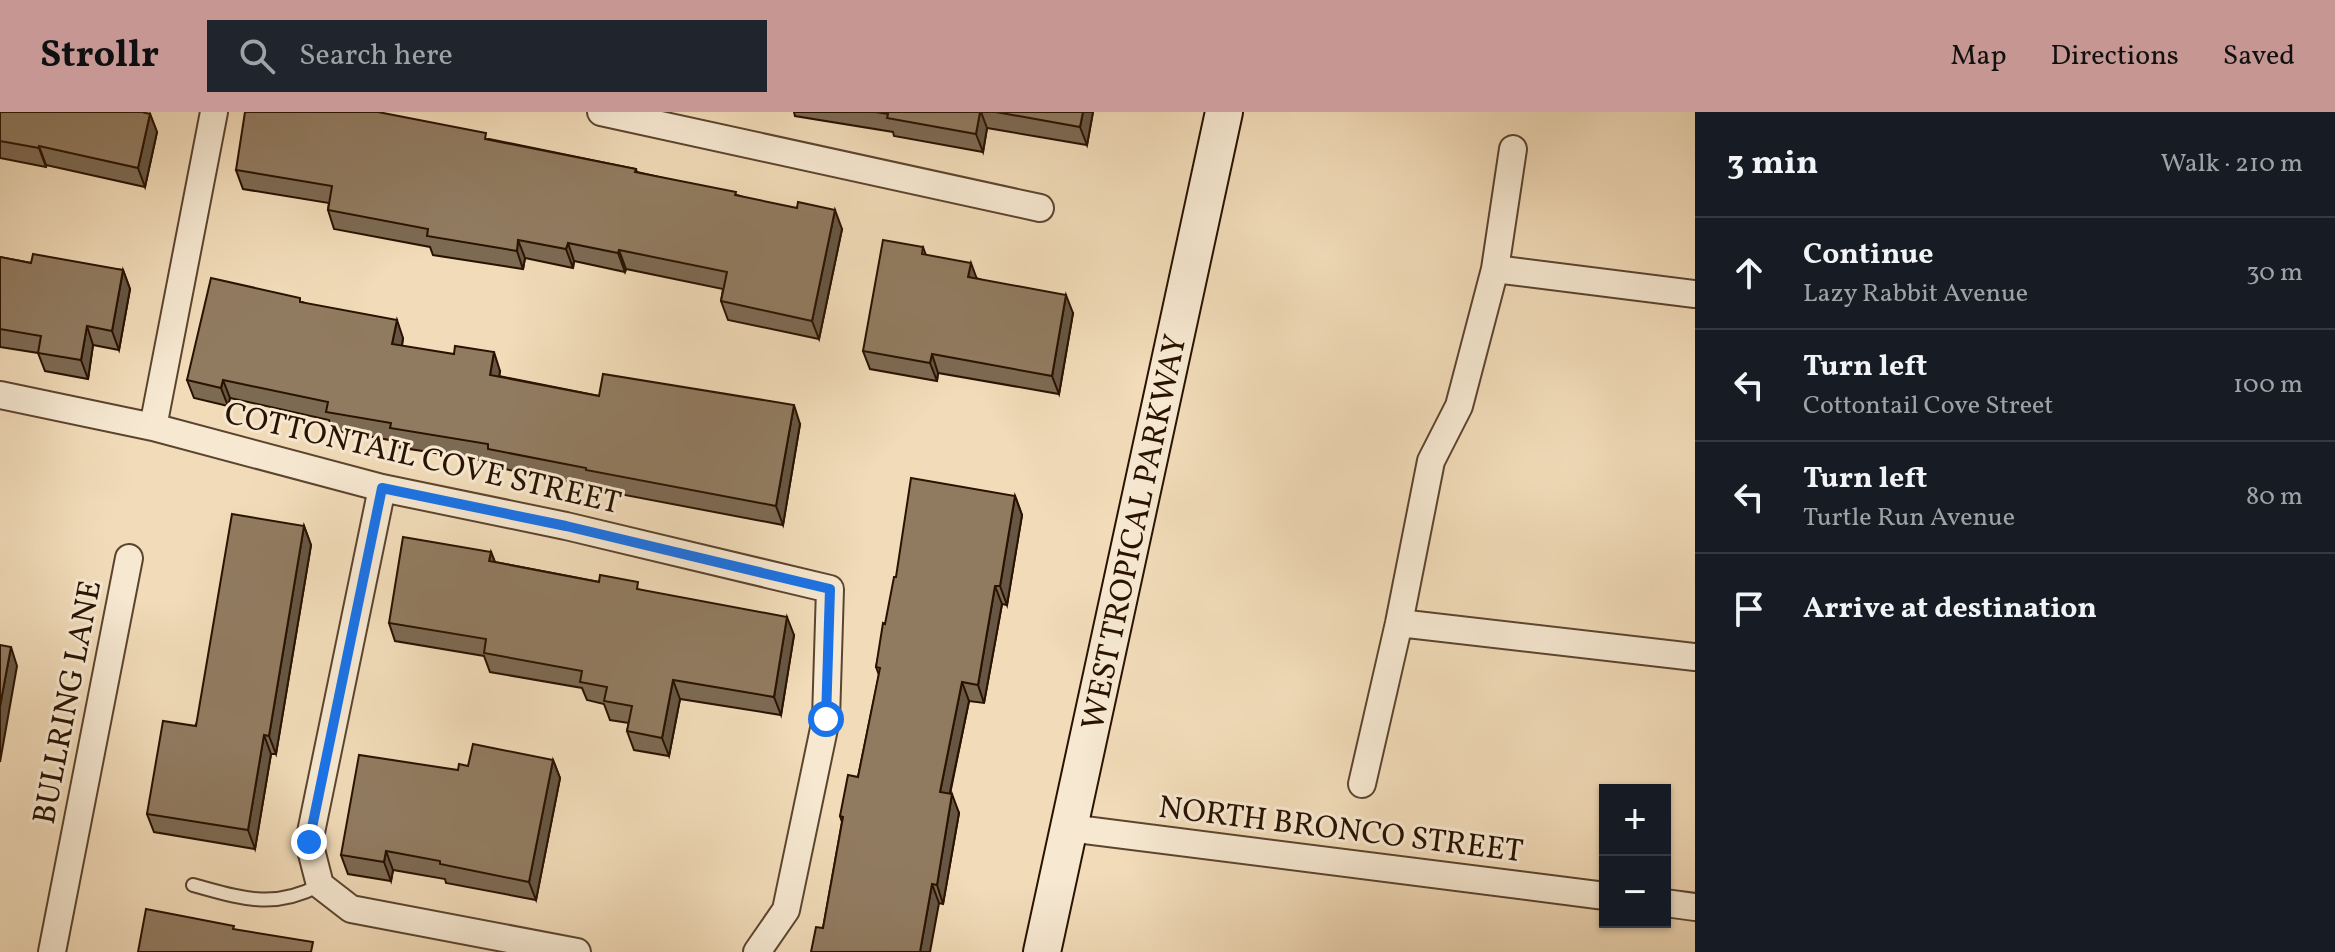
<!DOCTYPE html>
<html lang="en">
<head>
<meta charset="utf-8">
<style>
  :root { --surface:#171b24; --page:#20242c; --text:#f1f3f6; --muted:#9ea1a6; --line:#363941; --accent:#c59692 }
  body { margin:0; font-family:Vollkorn,serif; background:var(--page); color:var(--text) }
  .controls { position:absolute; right:24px; bottom:24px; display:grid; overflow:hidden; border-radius:0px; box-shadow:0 2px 6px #0004 }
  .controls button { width:72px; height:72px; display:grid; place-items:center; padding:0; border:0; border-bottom:2px solid var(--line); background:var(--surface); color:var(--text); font:40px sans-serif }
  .stop { position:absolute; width:24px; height:24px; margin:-18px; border:6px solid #1a73e8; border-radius:50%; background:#fff }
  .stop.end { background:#1a73e8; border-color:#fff; box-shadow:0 2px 8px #0008 }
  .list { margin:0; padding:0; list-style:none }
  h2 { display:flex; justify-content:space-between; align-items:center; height:104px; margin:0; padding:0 32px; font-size:34px }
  h2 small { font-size:26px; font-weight:400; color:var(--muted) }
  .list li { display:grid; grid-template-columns:52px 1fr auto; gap:24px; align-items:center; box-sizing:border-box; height:112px; padding:0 32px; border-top:2px solid var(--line) }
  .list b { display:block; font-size:30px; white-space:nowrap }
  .list p { margin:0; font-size:26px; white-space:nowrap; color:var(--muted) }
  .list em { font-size:26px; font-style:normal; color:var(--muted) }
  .icon { flex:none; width:44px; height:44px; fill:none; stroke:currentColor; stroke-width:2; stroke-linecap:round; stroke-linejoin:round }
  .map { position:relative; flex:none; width:1695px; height:840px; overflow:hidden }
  header { display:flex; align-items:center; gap:48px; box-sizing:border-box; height:112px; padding:0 40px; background:var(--accent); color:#111 }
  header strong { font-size:38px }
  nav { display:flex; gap:44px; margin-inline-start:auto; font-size:28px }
  .search { width:560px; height:72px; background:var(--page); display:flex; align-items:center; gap:20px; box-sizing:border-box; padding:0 28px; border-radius:0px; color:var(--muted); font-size:30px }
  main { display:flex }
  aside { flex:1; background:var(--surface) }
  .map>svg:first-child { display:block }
</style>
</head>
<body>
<header>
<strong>Strollr</strong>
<div class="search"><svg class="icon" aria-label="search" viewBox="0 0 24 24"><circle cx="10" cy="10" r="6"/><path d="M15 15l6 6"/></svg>Search here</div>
<nav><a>Map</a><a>Directions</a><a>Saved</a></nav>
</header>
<main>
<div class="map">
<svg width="1695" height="840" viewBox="0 0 1695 840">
  <rect width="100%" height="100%" fill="#f1dbb8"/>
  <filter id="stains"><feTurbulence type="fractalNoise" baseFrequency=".0025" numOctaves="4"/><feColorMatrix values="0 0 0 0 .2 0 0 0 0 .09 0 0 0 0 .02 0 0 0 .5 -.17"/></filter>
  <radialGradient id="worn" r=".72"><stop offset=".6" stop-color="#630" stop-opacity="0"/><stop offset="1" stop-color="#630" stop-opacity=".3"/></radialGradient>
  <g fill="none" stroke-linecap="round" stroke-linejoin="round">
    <defs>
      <path id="lane" d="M 193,773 C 241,786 273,798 320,773"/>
      <path id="street" d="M 601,0 L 1040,96
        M 1495,157 L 1695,182
        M 0,283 L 153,315 L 382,376 L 566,414 L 830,477 L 826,607 L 786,798 L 757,840
        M 153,315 L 214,0
        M 382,376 L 309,730 L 320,773 L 351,797 L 577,840
        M 1399,511 L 1695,545
        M 1362,672 L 1399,511 L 1431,349 L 1459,294 L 1495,157 L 1513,37
        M 1069,716 L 1605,784
        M 1665,791 L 1695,795
        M 52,840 L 129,446"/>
      <path id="secondary" d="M 1042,840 L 1224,0"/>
    </defs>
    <use href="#lane" stroke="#5b442e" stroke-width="16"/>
    <use href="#street" stroke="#5b442e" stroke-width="30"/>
    <use href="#secondary" stroke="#291200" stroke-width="40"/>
    <use href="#lane" stroke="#f6e8d1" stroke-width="12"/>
    <use href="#street" stroke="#f6e8d1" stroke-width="26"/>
    <use href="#secondary" stroke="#f6e8d1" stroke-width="36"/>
  </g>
  <path fill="#7d6a53" stroke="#291200" stroke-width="2" d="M 0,0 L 150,2 L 157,20 L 145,75 L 46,53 L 46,55 L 0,46 Z
    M 794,0 L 1093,0 L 1087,33 L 987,16 L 983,40 L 894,24 L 893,20 L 795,4 Z
    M 489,27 L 636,57 L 637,60 L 737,83 L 842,117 L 819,227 L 728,208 L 721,189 L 723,177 L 626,157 L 625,160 L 574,149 L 573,156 L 525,146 L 523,157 L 433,143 L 430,135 L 334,117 L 328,98 L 329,91 L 243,77 L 236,58 Z
    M 923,135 L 926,143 L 976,166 L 1073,201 L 1059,282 L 938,261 L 937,269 L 870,257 L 863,239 Z
    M 0,145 L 31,151 L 123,158 L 130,177 L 119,238 L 93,233 L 88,267 L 45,259 L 38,241 L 0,235 Z
    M 302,190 L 403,226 L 402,234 L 500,259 L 499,264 L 599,284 L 800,312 L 783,413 L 593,377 L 592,374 L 494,355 L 492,350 L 397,335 L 395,329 L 333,318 L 329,308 L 230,286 L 228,294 L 194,286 L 187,268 Z
    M 1015,384 L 1022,403 L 1007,493 L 1002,492 L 984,591 L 969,589 L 950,682 L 959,701 L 943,792 L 939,791 L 823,816 L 842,710 L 840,704 L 858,665 L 879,563 L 876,555 L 896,465 Z
    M 304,414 L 311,433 L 276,642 L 271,642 L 255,737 L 154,720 L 147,702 Z
    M 491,440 L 495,450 L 641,478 L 794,523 L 781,603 L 680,587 L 669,644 L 634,638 L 627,619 L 629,611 L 610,608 L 604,592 L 587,588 L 582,576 L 490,560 L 484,544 L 395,529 L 389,511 Z
    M 553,648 L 560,666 L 536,788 L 446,771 L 445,767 L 393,758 L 391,769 L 348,762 L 341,743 L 458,658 L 468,654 Z"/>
  <path fill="#665643" stroke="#291200" stroke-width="2" d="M 980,0 L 981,0 L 987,16 L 983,40 L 976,22 Z
    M 1083,0 L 1093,0 L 1087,33 L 1080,15 Z
    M 150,2 L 157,20 L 145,75 L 138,56 Z
    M 39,34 L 46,53 L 46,55 L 39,36 Z
    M 835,98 L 842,117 L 819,227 L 812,209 Z
    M 518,128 L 525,146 L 523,157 L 517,139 Z
    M 568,131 L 574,149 L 573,156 L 566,137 Z
    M 619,138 L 626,157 L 625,160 L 618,141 Z
    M 971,151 L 978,170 L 968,165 Z
    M 123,158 L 130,177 L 119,238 L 112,219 Z
    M 1066,183 L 1073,201 L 1059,282 L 1052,264 Z
    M 397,208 L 403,226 L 399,251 L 392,232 Z
    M 87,214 L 93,233 L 88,267 L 81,248 Z
    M 494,240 L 500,259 L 497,281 L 490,263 Z
    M 932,242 L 938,261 L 937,269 L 930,251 Z
    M 223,268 L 230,286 L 228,294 L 221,276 Z
    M 794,293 L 800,312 L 783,413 L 776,394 Z
    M 1015,384 L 1022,403 L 1007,493 L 1000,474 Z
    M 304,414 L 311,433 L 276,642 L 269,624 Z
    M 491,440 L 498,458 L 489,449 Z
    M 995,474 L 1002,492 L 984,591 L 978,573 Z
    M 787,505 L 794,523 L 781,603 L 774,585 Z
    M 11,535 L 17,554 L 0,650 L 0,594 Z
    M 673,568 L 680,587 L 669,644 L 662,626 Z
    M 962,570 L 969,589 L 946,699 L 940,680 Z
    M 264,623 L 271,642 L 255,737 L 248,718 Z
    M 553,648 L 560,666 L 536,788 L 529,770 Z
    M 952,682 L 959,701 L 943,792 L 937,773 Z
    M 386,739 L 393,758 L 391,769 L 384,750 Z
    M 932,772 L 939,791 L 930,840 L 920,840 Z"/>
  <path fill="#917b60" stroke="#291200" stroke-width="2" d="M 0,0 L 142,0 L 150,2 L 138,56 L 39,34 L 39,36 L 0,29 Z
    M 245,0 L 378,0 L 486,21 L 485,27 L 636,57 L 635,60 L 736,80 L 735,83 L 797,96 L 798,90 L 835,98 L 812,209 L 721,189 L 727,160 L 619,138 L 618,141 L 568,131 L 566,137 L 518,128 L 517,139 L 427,124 L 428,117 L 328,98 L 332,74 L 236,58 Z
    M 876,0 L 980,0 L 976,22 L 887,6 L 888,2 Z
    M 996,0 L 1083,0 L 1080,15 Z
    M 883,128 L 923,135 L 922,142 L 971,151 L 968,165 L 1066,183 L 1052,264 L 932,242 L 930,251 L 863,239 Z
    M 33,142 L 123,158 L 112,219 L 87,214 L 81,248 L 38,241 L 41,224 L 0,217 L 0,145 L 31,151 Z
    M 211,166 L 300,186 L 300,190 L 397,208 L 392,232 L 454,242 L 455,234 L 494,240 L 490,263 L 599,284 L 603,262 L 794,293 L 776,394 L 586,358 L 586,356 L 488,337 L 488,332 L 390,316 L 391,311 L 326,300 L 328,290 L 223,268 L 221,276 L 187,268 Z
    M 911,366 L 1015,384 L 1000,474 L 995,474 L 978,573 L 962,570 L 940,680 L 952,682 L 937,773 L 932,772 L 920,840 L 811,840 L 816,815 L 823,816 L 843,705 L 840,704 L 848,663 L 858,665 L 880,556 L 876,555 L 883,511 L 885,512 L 894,465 L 896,465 Z
    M 232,402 L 304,414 L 269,624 L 264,623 L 248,718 L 147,702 L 163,609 L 196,614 Z
    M 403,425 L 491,440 L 489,449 L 599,470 L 600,463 L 638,470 L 637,477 L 787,505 L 774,585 L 673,568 L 662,626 L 627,619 L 632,594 L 604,589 L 607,575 L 580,570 L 582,559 L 484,541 L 486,527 L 389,511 Z
    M 0,533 L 11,535 L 0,594 Z
    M 473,632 L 553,648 L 529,770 L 440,752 L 440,749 L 386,739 L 384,750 L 341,743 L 359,643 L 458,658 L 459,652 L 468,654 Z
    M 146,797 L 234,814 L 233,817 L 313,830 L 311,840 L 138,840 Z"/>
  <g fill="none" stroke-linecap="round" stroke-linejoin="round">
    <path stroke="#1a73e8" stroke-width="10" d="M 309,730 L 382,376 L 566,414 L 830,477 L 826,607"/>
  </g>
  <g text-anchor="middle" stroke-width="6" stroke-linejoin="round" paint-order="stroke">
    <g font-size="32" fill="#291200" stroke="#f6e8d1">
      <text transform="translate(423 345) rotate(13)" y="11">COTTONTAIL COVE STREET</text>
      <text transform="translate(1133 420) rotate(-78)" y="11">WEST TROPICAL PARKWAY</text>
      <text transform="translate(66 590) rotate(-79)" y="11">BULLRING LANE</text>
      <text transform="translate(1341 716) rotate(7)" y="11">NORTH BRONCO STREET</text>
    </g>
  </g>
  <rect width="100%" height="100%" filter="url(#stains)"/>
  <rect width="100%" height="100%" fill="url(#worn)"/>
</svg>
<div class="controls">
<button>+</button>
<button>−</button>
</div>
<div class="stop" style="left:826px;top:607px"></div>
<div class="stop end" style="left:309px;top:730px"></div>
</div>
<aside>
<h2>3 min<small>Walk · 210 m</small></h2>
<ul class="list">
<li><svg class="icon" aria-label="ahead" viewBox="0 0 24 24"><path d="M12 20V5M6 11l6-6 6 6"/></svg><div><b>Continue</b><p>Lazy Rabbit Avenue</p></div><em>30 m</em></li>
<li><svg class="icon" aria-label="left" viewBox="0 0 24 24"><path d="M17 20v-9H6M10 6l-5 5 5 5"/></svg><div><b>Turn left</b><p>Cottontail Cove Street</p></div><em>100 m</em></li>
<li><svg class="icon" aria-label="left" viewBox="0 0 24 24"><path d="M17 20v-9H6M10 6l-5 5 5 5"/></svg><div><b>Turn left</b><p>Turtle Run Avenue</p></div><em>80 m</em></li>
<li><svg class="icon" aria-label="arrive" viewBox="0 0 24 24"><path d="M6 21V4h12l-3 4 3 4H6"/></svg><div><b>Arrive at destination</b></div></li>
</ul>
</aside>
</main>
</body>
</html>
